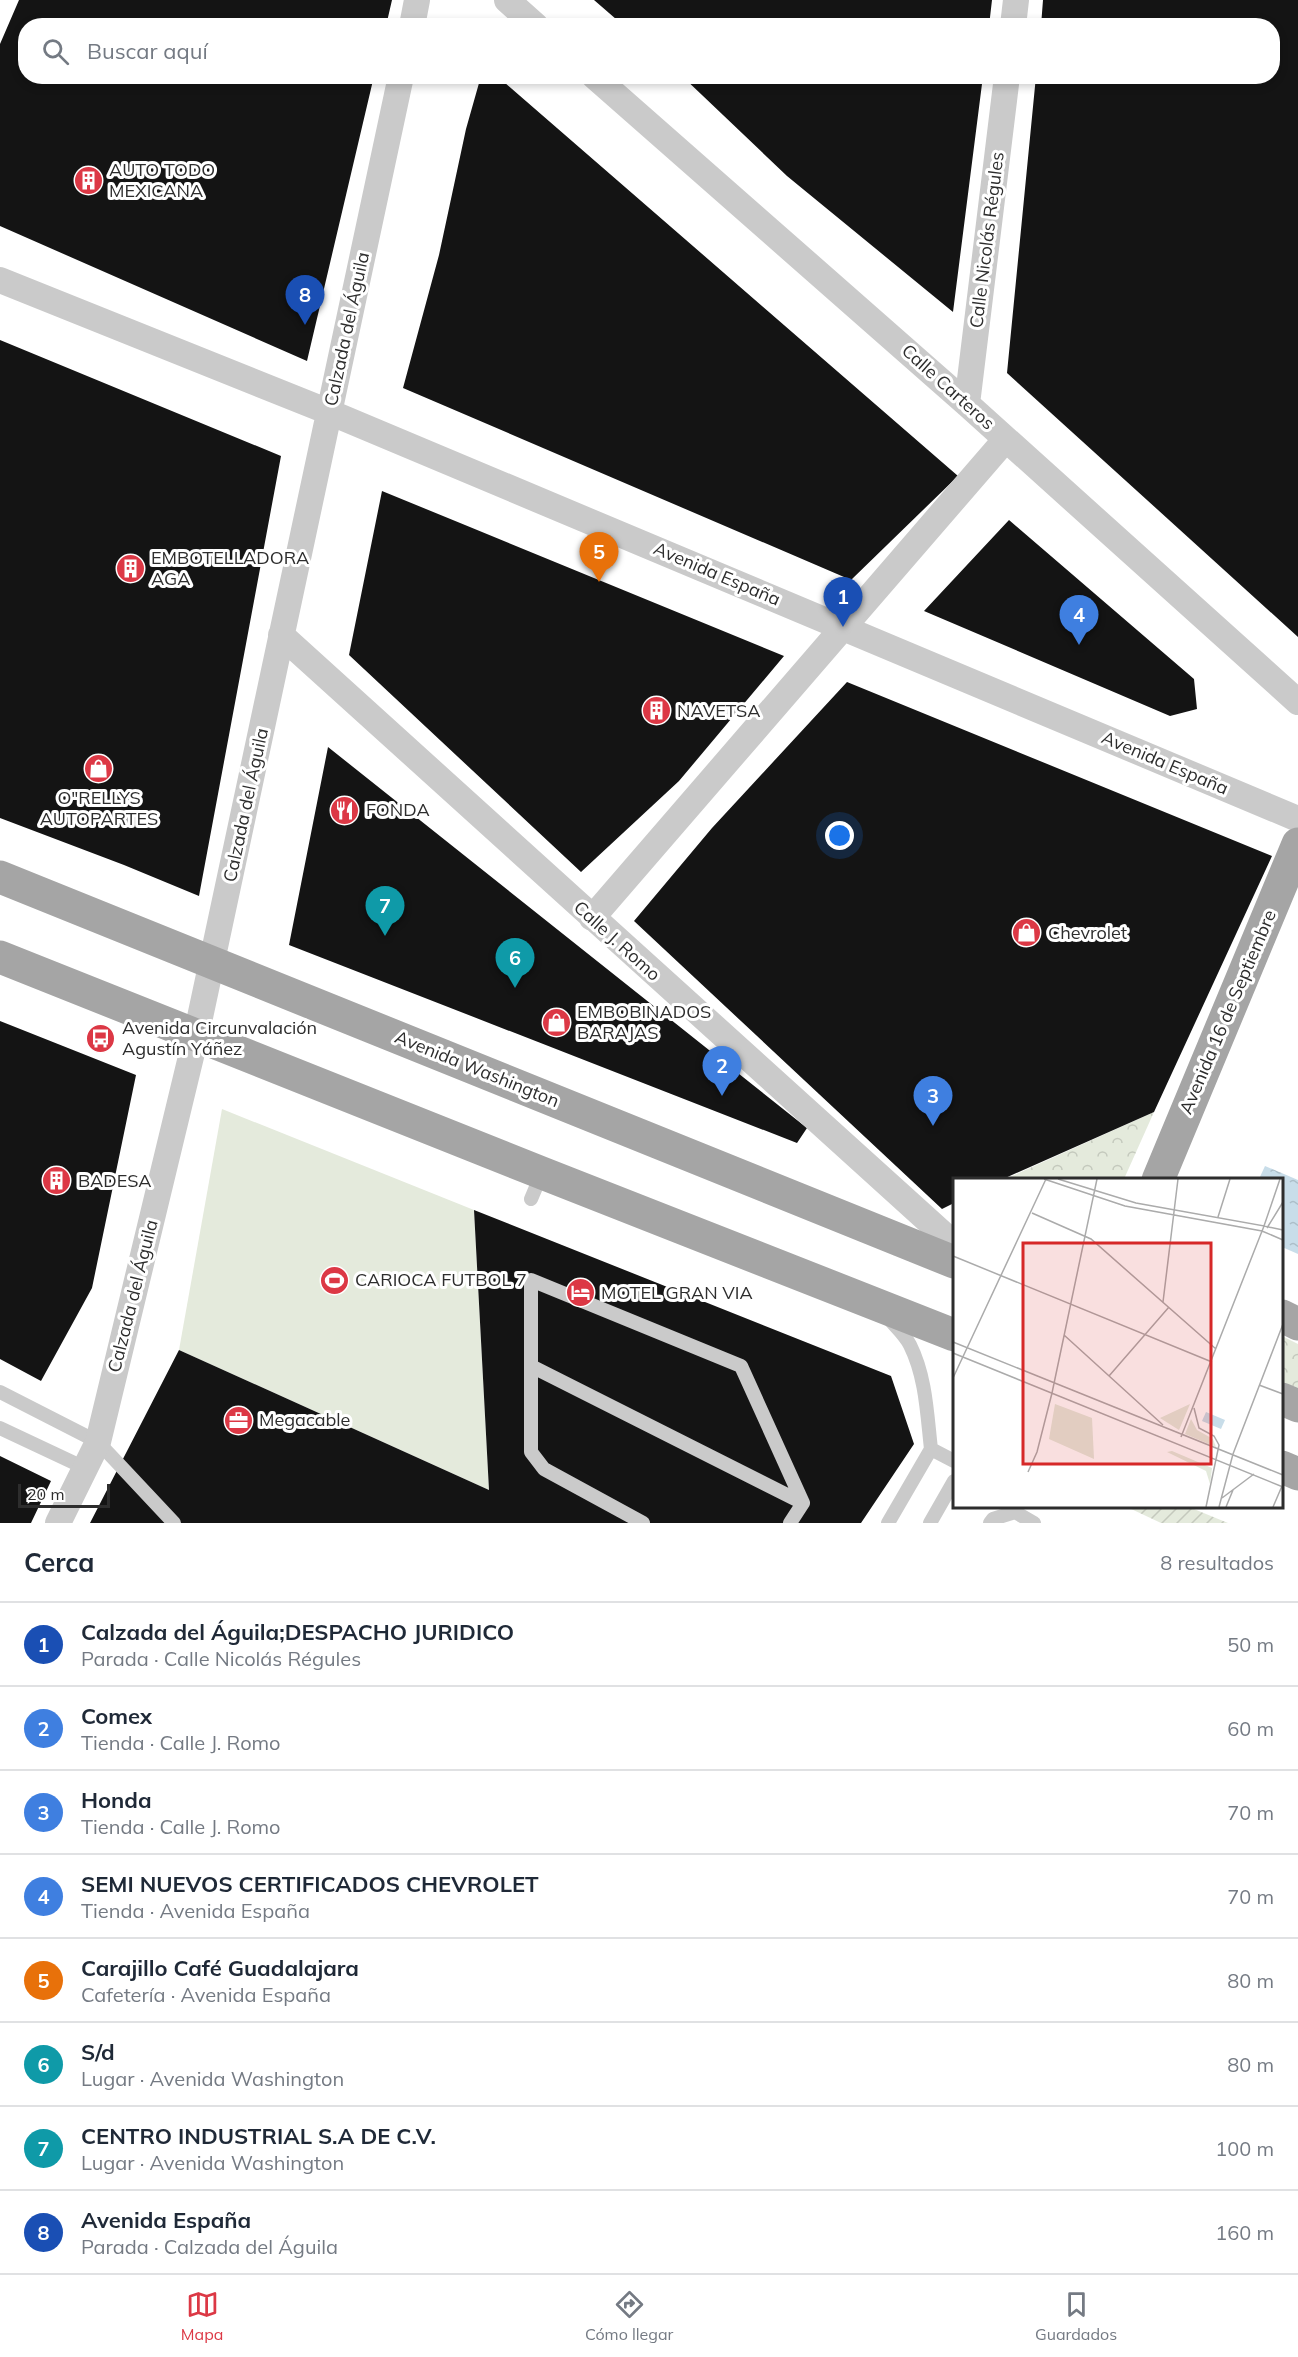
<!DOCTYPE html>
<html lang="es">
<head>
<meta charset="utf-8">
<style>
  :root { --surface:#fff; --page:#f6f6f7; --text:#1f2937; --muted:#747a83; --line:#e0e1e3; --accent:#dc3845 }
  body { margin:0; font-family:Mulish,sans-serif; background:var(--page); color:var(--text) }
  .scale { position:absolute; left:18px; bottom:15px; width:92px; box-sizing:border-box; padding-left:6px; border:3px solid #2d2d2d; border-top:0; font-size:16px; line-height:21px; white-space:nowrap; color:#2d2d2d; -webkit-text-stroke:4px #fff; paint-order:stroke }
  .you { position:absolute; left:840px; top:836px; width:21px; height:21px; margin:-15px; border:4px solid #fff; border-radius:50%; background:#1a73e8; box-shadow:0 0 0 9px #1a73e833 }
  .badge { display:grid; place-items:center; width:39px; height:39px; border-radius:50%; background:var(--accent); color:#fff; font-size:20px; font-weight:700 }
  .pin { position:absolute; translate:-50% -50px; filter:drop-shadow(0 2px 3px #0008) }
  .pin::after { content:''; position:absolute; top:32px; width:21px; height:18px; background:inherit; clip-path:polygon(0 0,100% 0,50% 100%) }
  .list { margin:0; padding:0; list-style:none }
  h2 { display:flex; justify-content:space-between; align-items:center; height:78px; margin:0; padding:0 24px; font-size:26px }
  h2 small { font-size:20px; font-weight:400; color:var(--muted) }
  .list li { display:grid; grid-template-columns:39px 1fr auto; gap:18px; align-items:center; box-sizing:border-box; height:84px; padding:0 24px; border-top:2px solid var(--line) }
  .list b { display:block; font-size:22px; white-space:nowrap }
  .list p { margin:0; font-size:20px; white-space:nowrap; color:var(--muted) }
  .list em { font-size:20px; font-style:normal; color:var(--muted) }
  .icon { flex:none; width:33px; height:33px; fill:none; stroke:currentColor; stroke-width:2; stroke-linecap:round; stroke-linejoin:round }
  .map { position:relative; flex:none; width:1298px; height:1523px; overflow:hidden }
  .search { position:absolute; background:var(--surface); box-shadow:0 3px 9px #0003; left:18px; right:18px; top:18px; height:66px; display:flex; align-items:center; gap:15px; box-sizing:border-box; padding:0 21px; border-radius:24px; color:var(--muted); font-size:22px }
  .sheet { height:750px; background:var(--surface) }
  nav { display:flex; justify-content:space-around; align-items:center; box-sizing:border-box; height:84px; border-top:2px solid var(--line); background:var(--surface); font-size:16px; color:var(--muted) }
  nav a { display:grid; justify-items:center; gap:3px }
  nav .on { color:var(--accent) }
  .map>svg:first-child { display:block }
</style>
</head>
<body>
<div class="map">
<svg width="1298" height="1523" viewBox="0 0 1298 1523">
  <defs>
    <pattern id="forest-crowns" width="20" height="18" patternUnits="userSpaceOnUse" patternTransform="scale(1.5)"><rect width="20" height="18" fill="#e4eadc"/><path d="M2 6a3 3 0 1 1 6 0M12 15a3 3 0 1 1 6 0" fill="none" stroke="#c4c9bd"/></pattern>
    <pattern id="garden-furrows" width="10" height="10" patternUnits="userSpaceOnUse" patternTransform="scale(1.5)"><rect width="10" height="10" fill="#e4eadc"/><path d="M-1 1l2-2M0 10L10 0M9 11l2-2" fill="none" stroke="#c4c9bd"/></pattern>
    <pattern id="water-ripples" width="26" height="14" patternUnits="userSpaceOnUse" patternTransform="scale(1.5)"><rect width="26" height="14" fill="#c8dde9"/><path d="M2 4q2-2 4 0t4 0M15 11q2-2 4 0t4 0" fill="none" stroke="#acbec8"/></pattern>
  </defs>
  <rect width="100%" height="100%" fill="#fff"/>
  <path fill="url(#forest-crowns)" d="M 1154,1112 L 1124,1179 L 1003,1180 Z
    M 1282,1336 L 1298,1344 L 1298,1389 L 1282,1383 Z"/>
  <path fill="url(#garden-furrows)" d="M 1127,1507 L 1189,1507 L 1228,1523 L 1161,1523 Z"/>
  <path fill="#e4eadc" d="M 222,1109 L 474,1210 L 489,1490 L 179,1350 Z"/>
  <path fill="url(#water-ripples)" d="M 1265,1166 L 1298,1180 L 1298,1254 L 1282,1247 L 1282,1180 L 1259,1179 Z"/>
  <path fill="#141414" d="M 19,0 L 392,0 L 386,26 L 26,26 L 26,76 L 374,76 L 307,361 L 0,226 L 0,44 Z
    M 594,0 L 992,0 L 989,26 L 624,26 Z
    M 1043,0 L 1298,0 L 1298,637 L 1007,373 L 1036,76 L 1272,76 L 1272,26 L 1041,26 Z
    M 481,76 L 497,76 L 958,476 L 851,580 L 403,388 L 439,255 L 466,129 Z
    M 682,76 L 983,76 L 953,312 L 787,176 Z
    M 0,340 L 281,456 L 199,896 L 124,865 L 0,818 Z
    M 382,491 L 465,525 L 784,656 L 679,781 L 581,872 L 349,655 Z
    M 1009,520 L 1194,679 L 1197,709 L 1170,716 L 924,611 Z
    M 847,682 L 1272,856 L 1154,1112 L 1003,1179 L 954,1179 L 954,1203 L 942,1209 L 634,921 L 712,828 Z
    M 328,747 L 807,1128 L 797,1143 L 289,945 Z
    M 0,1021 L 136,1075 L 92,1288 L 41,1381 L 0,1359 Z
    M 474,1210 L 891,1376 L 914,1444 L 861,1523 L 90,1523 L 179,1350 L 489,1490 Z
    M 0,1456 L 51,1481 L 31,1523 L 0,1523 Z"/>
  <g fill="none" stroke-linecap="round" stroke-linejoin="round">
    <path stroke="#cacaca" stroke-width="14" d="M 531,1199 L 542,1173
      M 889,1319 C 896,1327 905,1335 910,1345 C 926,1377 927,1414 931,1449
      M 531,1366 L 803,1503
      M 0,1392 L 98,1442 L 174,1523
      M 0,1428 L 85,1468
      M 931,1449 L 954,1461
      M 643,1523 L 544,1469 L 531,1452 L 531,1280 L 741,1366 L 803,1503 L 790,1523
      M 888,1523 L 931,1449
      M 930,1523 L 954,1481
      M 990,1523 L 993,1519 L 1015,1512 L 1034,1523"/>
    <path stroke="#cacaca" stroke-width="26" d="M 507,0 L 536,26
      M 412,26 L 417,0
      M 1013,26 L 1016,0
      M 594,76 L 967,404 L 1298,702
      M 0,280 L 329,412 L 1298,819
      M 967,404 L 1007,76
      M 281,635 L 954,1244
      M 592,918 L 1006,439
      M 58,1523 L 98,1442 L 196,1036 L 401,76"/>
    <path stroke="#a5a5a5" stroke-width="33" d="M 0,877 L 954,1262
      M 0,957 L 542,1173 L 954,1335
      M 1158,1180 L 1298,844
      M 1282,1316 L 1298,1324
      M 1282,1399 L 1298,1406
      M 1282,1467 L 1298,1474"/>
  </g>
  <defs>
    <symbol id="building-disc" viewBox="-11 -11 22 22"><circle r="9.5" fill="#dc3845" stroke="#fff"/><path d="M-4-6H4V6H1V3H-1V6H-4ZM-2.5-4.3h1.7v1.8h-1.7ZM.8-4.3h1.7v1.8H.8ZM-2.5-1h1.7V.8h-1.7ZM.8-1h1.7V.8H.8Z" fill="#fff"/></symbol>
    <symbol id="shop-disc" viewBox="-11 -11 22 22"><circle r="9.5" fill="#dc3845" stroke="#fff"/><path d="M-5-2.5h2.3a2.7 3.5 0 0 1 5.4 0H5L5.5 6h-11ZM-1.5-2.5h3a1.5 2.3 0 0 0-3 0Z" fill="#fff"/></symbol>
    <symbol id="restaurant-disc" viewBox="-11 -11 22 22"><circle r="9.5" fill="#dc3845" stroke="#fff"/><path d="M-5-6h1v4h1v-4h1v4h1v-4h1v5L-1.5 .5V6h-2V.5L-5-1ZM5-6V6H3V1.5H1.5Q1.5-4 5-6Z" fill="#fff"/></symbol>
    <symbol id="bus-disc" viewBox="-11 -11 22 22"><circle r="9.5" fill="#dc3845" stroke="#fff"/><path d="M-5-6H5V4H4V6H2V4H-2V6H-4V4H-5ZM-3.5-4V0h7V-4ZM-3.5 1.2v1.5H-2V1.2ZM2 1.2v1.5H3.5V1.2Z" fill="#fff"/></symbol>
    <symbol id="stadium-disc" viewBox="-11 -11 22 22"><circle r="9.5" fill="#dc3845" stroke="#fff"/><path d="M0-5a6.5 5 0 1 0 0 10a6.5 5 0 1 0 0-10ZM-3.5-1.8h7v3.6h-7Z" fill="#fff"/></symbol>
    <symbol id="hotel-disc" viewBox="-11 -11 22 22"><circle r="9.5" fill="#dc3845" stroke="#fff"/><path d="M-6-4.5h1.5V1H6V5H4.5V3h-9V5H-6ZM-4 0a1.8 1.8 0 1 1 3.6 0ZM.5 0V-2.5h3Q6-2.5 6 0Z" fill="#fff"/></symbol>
    <symbol id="office-disc" viewBox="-11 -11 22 22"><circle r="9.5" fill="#dc3845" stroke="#fff"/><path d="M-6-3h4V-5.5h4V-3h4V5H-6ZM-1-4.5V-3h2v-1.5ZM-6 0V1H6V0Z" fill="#fff"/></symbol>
  </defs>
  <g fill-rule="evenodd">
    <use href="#building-disc" x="72" y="164" width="33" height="33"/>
    <use href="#building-disc" x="114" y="552" width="33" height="33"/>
    <use href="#building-disc" x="640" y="694" width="33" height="33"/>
    <use href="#shop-disc" x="82" y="752" width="33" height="33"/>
    <use href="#restaurant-disc" x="328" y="794" width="33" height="33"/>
    <use href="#shop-disc" x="1010" y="916" width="33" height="33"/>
    <use href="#shop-disc" x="540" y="1006" width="33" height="33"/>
    <use href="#bus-disc" x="84" y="1022" width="33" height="33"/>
    <use href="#building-disc" x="40" y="1164" width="33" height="33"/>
    <use href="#stadium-disc" x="318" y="1264" width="33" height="33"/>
    <use href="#hotel-disc" x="564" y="1276" width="33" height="33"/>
    <use href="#office-disc" x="222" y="1404" width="33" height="33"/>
  </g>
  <g text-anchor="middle" stroke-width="6" stroke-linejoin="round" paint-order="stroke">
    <g font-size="18" fill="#2d2d2d" stroke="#fff" text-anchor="start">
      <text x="109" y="176">AUTO TODO<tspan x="109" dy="21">MEXICANA</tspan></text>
      <text x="151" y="564">EMBOTELLADORA<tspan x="151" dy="21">AGA</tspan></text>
      <text x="677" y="717">NAVETSA</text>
      <text x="99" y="804" text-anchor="middle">O"RELLYS<tspan x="99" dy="21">AUTOPARTES</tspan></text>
      <text x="366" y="816">FONDA</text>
      <text x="1048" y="939">Chevrolet</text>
      <text x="577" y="1018">EMBOBINADOS<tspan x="577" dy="21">BARAJAS</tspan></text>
      <text x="122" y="1034">Avenida Circunvalación<tspan x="122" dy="21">Agustín Yáñez</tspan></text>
      <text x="78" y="1187">BADESA</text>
      <text x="355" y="1286">CARIOCA FUTBOL 7</text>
      <text x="601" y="1299">MOTEL GRAN VIA</text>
      <text x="259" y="1426">Megacable</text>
    </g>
    <g font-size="18" fill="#2d2d2d" stroke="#fff">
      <text transform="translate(987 240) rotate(-83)" y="6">Calle Nicolás Régules</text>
      <text transform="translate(347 329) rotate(-78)" y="6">Calzada del Águila</text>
      <text transform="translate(948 387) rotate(42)" y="6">Calle Carteros</text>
      <text transform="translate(717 574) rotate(23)" y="6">Avenida España</text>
      <text transform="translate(1165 763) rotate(23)" y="6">Avenida España</text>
      <text transform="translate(246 805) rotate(-78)" y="6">Calzada del Águila</text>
      <text transform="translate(617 941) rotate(42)" y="6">Calle J. Romo</text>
      <text transform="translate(1228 1012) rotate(-67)" y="6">Avenida 16 de Septiembre</text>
      <text transform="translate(477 1069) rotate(22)" y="6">Avenida Washington</text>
      <text transform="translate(133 1296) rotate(-76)" y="6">Calzada del Águila</text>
    </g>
  </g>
  <g transform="translate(953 1178)">
    <rect width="330" height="330" fill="#fff"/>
    <path d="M 237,226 L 226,252 L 207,240 ZM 238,241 L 244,252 L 260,261 L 263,269 L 232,256 Z" fill="#e4eadc"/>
    <path d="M 219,273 L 259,290 L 257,306 L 253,293 L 214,274 Z" fill="#e4eadc"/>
    <path d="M 102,226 L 139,240 L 141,281 L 96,261 Z" fill="#e4eadc"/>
    <path d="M 253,234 L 272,242 L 268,251 L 249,243 Z" fill="#c8dde9"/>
    <path fill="none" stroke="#ababab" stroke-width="1.5" d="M 91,1 L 172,28 L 309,53 L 330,62M 105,1 L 183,25 L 311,48 L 327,1M 79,35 L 138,61 L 263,171M 265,39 L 277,1M 314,50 L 330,24M 0,78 L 259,184M 210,124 L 225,1M 111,157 L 210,247M 0,164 L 330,297M 0,175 L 330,309M 156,198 L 216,129M 0,200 L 93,1M 306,207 L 330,216M 241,230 L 246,250 L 261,258 L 266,267 L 253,329M 228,259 L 311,48 L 330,52M 75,294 L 84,274 L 99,215 L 144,1M 269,320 L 301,296M 266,329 L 280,276 L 330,146M 273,329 L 280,312M 320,329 L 329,308"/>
    <path fill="#d62828" fill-opacity="0.15" stroke="#d62828" stroke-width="3" d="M 70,65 L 258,65 L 258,286 L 70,286 Z"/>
    <rect width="330" height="330" fill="none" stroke="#2d2d2d" stroke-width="3"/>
  </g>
</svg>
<div class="scale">20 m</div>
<div class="you"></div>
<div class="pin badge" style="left:843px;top:627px;background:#1a4fb4">1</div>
<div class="pin badge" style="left:722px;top:1096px;background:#3f7fe0">2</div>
<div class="pin badge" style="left:933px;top:1126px;background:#3f7fe0">3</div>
<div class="pin badge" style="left:1079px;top:645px;background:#3f7fe0">4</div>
<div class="pin badge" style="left:599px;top:582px;background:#e8710a">5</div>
<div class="pin badge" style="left:515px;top:988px;background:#0f9aa8">6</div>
<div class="pin badge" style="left:385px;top:936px;background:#0f9aa8">7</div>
<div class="pin badge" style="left:305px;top:325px;background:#1a4fb4">8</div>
<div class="search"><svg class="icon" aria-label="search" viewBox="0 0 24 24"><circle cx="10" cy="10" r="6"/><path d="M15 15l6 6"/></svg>Buscar aquí</div>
</div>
<section class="sheet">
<h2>Cerca<small>8 resultados</small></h2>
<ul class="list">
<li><span class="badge" style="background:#1a4fb4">1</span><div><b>Calzada del Águila;DESPACHO JURIDICO</b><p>Parada · Calle Nicolás Régules</p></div><em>50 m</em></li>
<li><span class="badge" style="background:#3f7fe0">2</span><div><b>Comex</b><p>Tienda · Calle J. Romo</p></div><em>60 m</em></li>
<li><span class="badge" style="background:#3f7fe0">3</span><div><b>Honda</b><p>Tienda · Calle J. Romo</p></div><em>70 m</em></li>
<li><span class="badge" style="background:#3f7fe0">4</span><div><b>SEMI NUEVOS CERTIFICADOS CHEVROLET</b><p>Tienda · Avenida España</p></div><em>70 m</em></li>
<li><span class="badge" style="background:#e8710a">5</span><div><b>Carajillo Café Guadalajara</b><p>Cafetería · Avenida España</p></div><em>80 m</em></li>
<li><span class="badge" style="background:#0f9aa8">6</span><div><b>S/d</b><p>Lugar · Avenida Washington</p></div><em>80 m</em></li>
<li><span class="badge" style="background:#0f9aa8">7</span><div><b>CENTRO INDUSTRIAL S.A DE C.V.</b><p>Lugar · Avenida Washington</p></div><em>100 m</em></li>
<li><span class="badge" style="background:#1a4fb4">8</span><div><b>Avenida España</b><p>Parada · Calzada del Águila</p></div><em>160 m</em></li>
</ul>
</section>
<nav>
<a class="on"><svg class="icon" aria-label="map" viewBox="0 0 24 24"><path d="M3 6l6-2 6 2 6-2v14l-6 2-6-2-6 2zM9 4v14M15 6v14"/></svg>Mapa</a>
<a><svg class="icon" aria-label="directions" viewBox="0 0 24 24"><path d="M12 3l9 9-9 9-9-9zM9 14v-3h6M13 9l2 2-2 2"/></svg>Cómo llegar</a>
<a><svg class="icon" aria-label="saved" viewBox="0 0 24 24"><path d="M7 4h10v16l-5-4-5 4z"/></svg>Guardados</a>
</nav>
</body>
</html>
